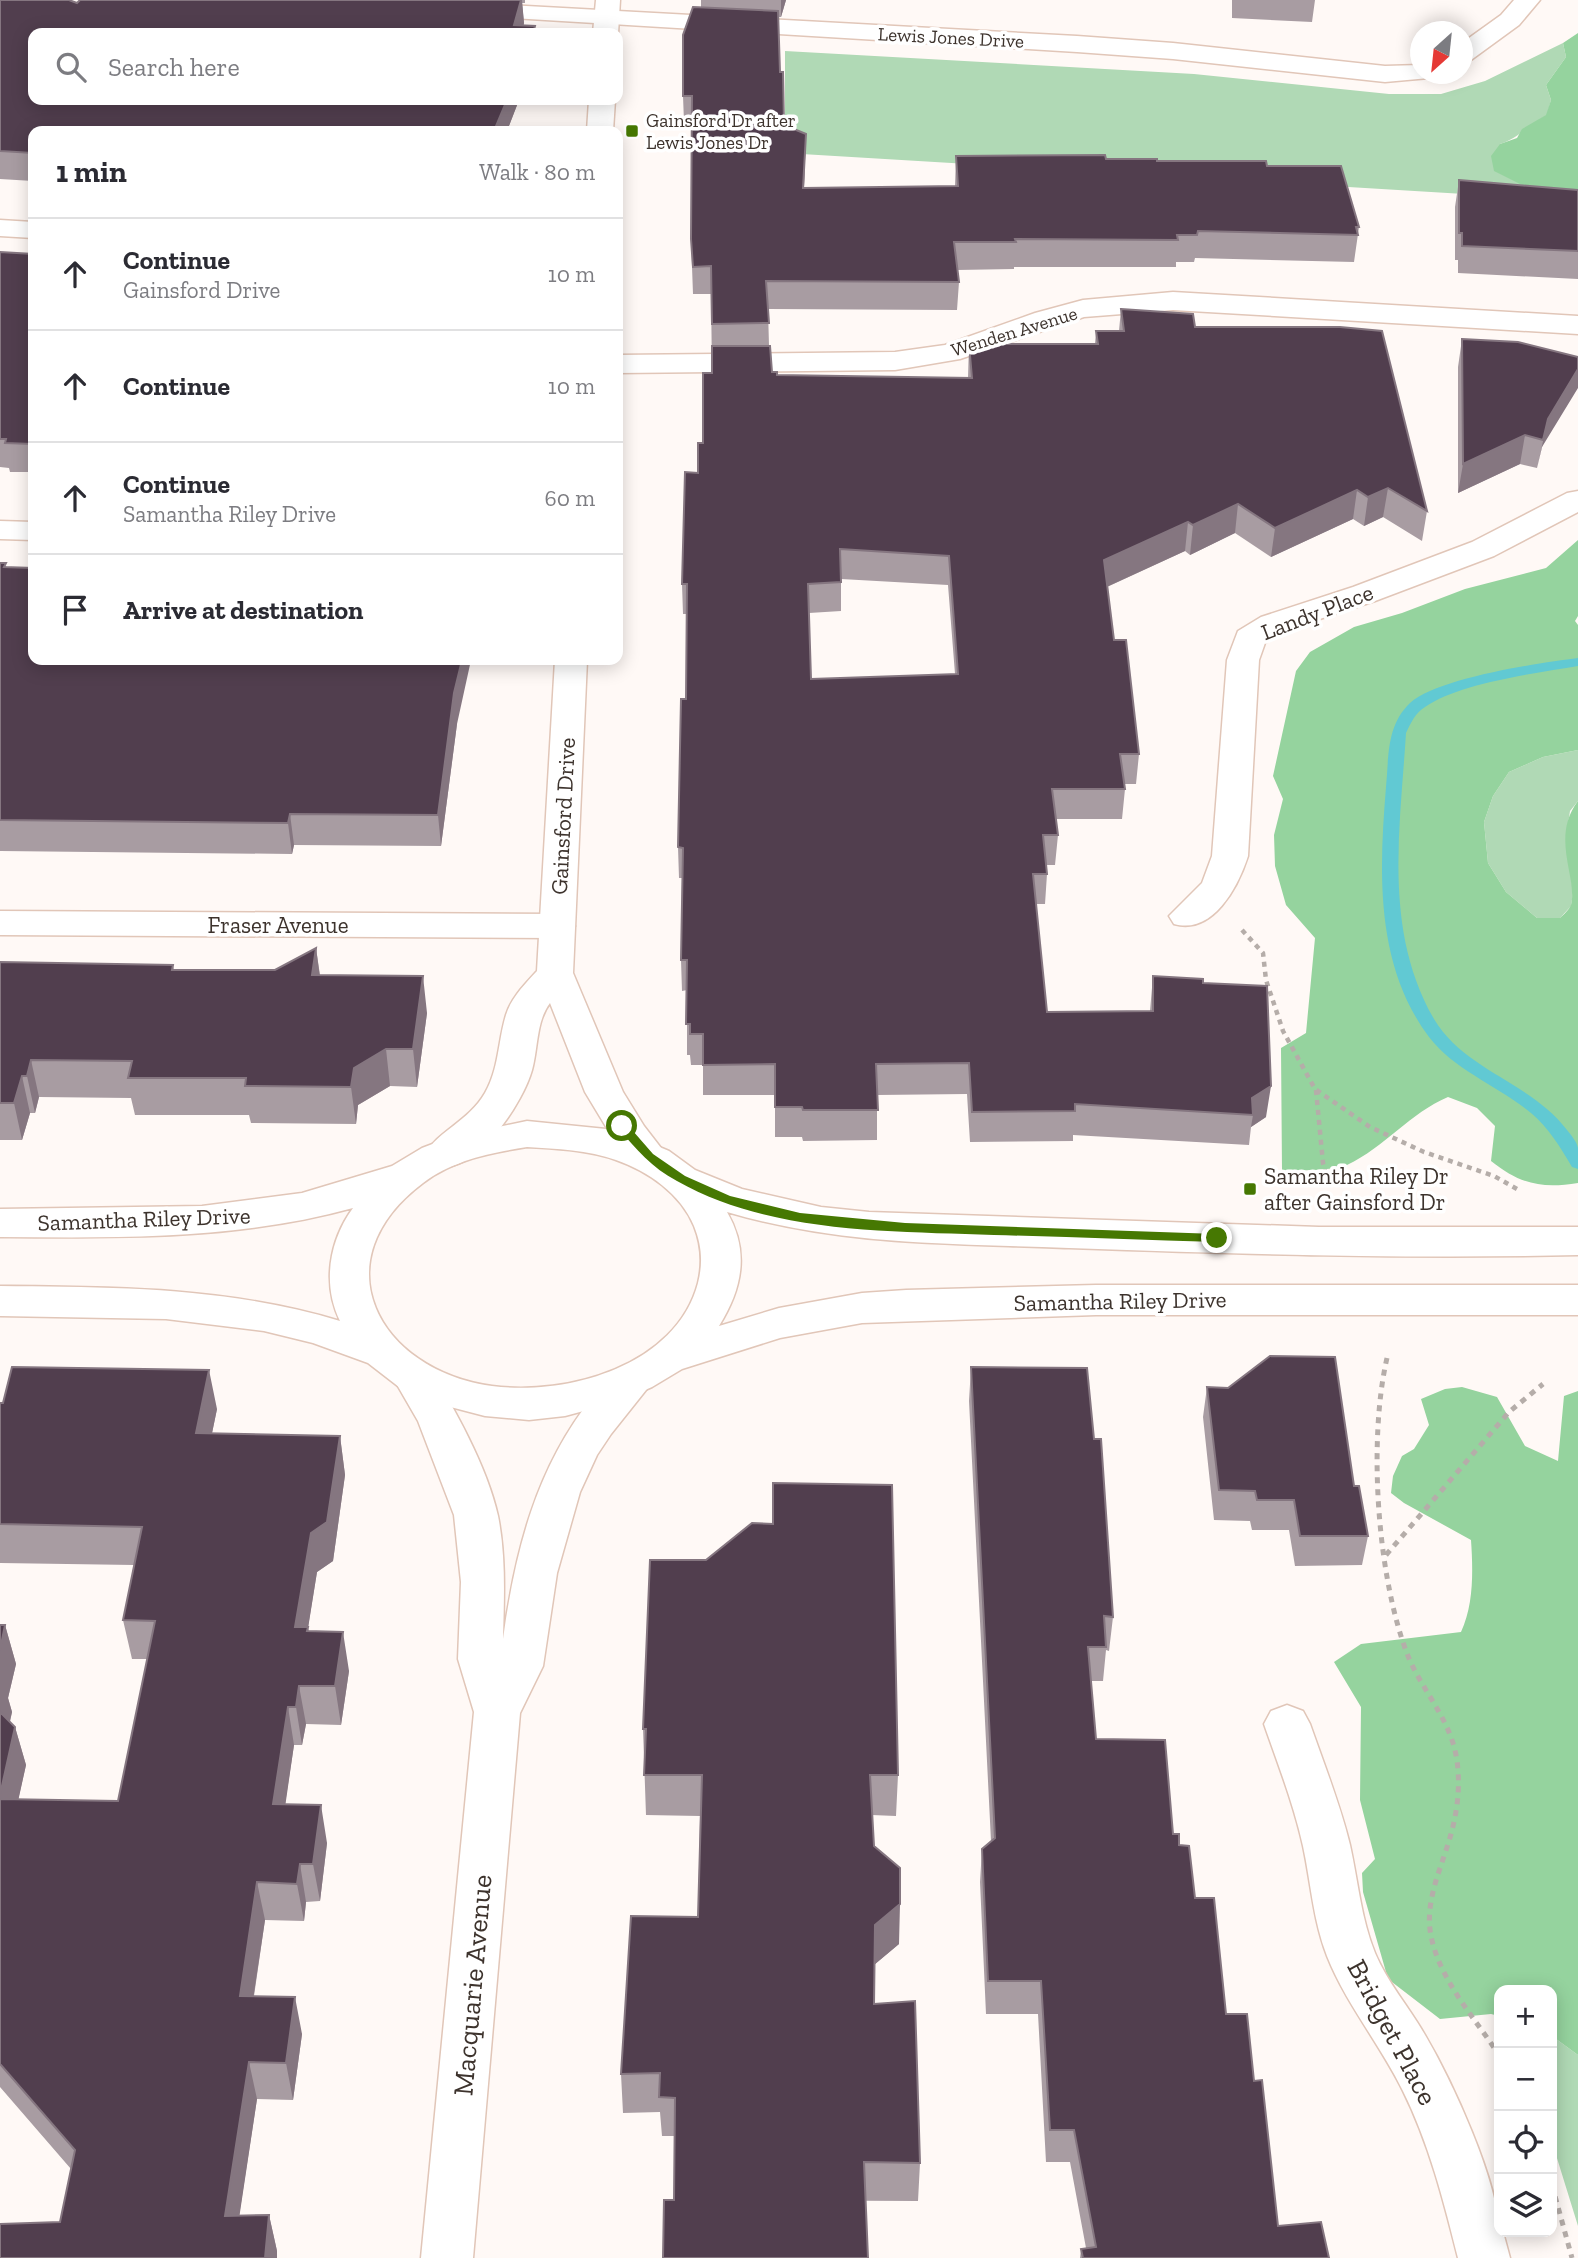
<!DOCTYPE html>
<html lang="en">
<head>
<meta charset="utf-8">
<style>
  :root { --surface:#fff; --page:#f2f2f3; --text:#2b2b33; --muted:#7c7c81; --line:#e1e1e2 }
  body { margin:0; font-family:"Zilla Slab",serif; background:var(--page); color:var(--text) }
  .controls { position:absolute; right:21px; bottom:21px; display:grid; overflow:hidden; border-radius:14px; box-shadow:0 4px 18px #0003 }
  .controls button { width:63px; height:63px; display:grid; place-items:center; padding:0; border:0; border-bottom:2px solid var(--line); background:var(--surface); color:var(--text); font:35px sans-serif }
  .compass { position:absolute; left:1410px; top:21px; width:63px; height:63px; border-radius:50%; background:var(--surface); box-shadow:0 4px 18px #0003; rotate:207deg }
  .stop { position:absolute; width:21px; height:21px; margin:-16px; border:5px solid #467802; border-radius:50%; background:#fff }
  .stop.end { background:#467802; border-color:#fff; box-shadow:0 2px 7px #0008 }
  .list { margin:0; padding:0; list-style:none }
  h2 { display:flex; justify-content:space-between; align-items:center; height:91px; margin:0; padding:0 28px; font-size:30px }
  h2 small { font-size:23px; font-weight:400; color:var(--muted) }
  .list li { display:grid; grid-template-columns:46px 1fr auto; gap:21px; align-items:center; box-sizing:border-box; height:112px; padding:0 28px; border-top:2px solid var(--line) }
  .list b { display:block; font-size:26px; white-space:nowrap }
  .list p { margin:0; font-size:23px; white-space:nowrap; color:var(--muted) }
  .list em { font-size:23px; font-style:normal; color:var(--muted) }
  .icon { flex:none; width:38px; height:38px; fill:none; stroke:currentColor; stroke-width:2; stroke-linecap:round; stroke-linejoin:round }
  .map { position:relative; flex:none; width:1578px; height:2258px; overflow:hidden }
  .search { position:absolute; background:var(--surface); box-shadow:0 4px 18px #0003; left:28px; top:28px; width:595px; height:77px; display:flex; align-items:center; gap:18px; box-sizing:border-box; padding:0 24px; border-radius:14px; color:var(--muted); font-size:26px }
  .panel { position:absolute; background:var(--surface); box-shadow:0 4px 18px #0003; left:28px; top:126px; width:595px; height:539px; border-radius:14px }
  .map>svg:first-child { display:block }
</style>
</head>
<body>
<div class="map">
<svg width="1578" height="2258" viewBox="0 0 1578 2258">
  <rect width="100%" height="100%" fill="#fff9f6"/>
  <path fill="#b0d9b5" d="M 1563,43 L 1566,57 L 1546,85 L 1551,100 L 1547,115 C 1529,125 1518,138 1500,144 L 1578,201 L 785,153 L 785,51 L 1194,74 L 1389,94 L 1441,94 L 1485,81 Z
    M 1578,750 L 1578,801 L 1570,811 L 1566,837 L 1573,893 L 1571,906 L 1560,918 L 1537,918 L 1506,892 L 1488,863 L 1484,822 L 1493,796 L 1509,772 L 1543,757 Z
    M 1552,2036 L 1578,2055 L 1578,2226 L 1552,2142 Z"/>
  <path fill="#95d39e" d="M 1578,33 L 1578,194 L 1524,186 L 1494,171 L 1491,156 L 1500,144 L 1517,138 L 1522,129 L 1546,115 L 1551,100 L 1546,85 L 1566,57 L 1563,43 Z
    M 1578,540 L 1578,616 L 1575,621 L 1578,625 L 1578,750 L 1543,757 L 1509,772 L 1493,796 L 1484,822 L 1488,863 L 1506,892 L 1537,918 L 1560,918 C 1563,915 1569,910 1571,905 C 1578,877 1550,838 1578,801 L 1578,1183 C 1541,1189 1520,1184 1491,1161 L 1495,1126 L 1477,1108 L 1448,1097 C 1410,1113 1385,1147 1347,1165 C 1333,1171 1299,1170 1282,1171 L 1281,1048 L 1306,1033 L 1315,938 L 1286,905 L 1275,866 L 1274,835 L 1283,799 L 1273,776 L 1296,671 L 1310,652 L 1354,627 L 1402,613 L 1465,589 L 1546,568 Z
    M 1462,1387 L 1497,1397 L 1525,1446 L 1558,1461 L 1564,1396 L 1578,1391 L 1578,2055 L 1552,2036 L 1552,1990 L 1499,1990 L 1499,2016 L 1491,2014 L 1440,2019 L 1388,1979 L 1363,1892 L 1362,1873 L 1375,1859 L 1360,1800 L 1361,1707 L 1334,1662 L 1361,1644 L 1461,1632 C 1474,1604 1473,1570 1471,1540 L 1404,1503 L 1391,1493 L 1393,1476 L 1402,1456 L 1414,1449 L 1429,1425 L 1421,1399 L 1445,1389 Z"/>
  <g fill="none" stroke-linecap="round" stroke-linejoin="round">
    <path fill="#61c9d3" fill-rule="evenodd" d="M 1578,658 L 1578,666 C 1537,673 1459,683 1425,707 C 1415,713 1411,723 1406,733 C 1400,830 1383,930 1434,1019 C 1464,1070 1532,1083 1567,1130 C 1571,1135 1577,1142 1578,1148 C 1578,1154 1578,1163 1578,1169 L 1572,1167 C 1560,1147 1549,1128 1531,1113 C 1499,1086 1455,1071 1429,1037 C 1375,965 1379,872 1386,787 C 1389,757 1386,726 1410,703 C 1438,678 1539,663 1578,658 Z"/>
    <defs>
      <path id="minor" d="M 1514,0 L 1540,0 L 1519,25 L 1471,60 L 1462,63 L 1462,43 L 1501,15 Z
        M 470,3 L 1077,36 L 1173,43 L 1385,66 L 1420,65 L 1420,74 L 1433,74 L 1429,78 L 1385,82 L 1173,59 L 1077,52 L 461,15 L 458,10 L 461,5 Z
        M 0,220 L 33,222 L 33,238 L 0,236 Z
        M 1173,292 L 1578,316 L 1578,334 L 1173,310 L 1084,317 L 960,359 L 895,370 L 618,373 L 618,355 L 895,352 L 945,345 L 1035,313 L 1083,300 Z
        M 1578,491 L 1578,512 L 1494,556 L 1375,601 L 1283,631 L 1265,643 L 1259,660 L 1248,856 C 1238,887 1213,935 1174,924 L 1169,916 L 1202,883 L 1212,856 L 1227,660 L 1238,631 L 1261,617 L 1353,587 L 1472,542 L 1567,493 Z
        M 0,521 L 33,522 L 33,540 L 0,539 Z
        M 0,911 L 557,914 L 570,918 L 575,926 L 570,934 L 557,938 L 0,935 Z
        M 1287,1705 L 1303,1711 L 1310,1724 C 1324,1764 1340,1804 1350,1845 C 1358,1881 1361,1919 1375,1953 C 1387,1982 1409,2007 1425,2035 C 1451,2079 1499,2182 1499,2232 L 1503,2232 L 1510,2258 L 1458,2258 C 1444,2202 1429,2143 1403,2091 C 1380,2044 1346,2004 1327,1956 C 1313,1920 1311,1883 1303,1846 C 1294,1805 1278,1764 1264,1724 L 1271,1711 Z"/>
      <path id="tertiary" d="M 596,0 L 620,0 L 618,34 L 593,33 Z
        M 589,100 L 615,100 L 613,131 L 587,131 Z
        M 555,660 L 587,660 L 573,973 L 623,1092 L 644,1126 L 668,1157 L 663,1167 L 649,1171 L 635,1167 L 617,1145 L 585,1092 L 550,1003 C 536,1021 538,1049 532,1070 C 523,1102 483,1163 446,1167 C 441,1168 435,1165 430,1164 L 425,1154 C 438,1131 469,1121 485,1093 C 499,1069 498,1041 506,1015 C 511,998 525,984 537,971 Z
        M 413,1360 L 428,1365 C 454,1408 487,1466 498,1516 C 506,1556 504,1598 503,1639 C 515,1552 536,1468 592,1398 C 609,1377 619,1360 648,1369 L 654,1380 L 611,1434 L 597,1455 L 580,1492 L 557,1573 L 543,1666 L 520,1713 L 473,2258 L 421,2258 L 474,1712 L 458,1659 L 461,1582 L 454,1515 L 418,1421 L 392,1376 L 398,1365 Z"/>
      <path id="secondary" d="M 527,1121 L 606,1129 L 645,1141 L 669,1151 L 695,1170 L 742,1189 L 821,1207 L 869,1212 L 1319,1227 L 1578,1227 L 1578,1255 C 1408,1259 1239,1254 1069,1248 C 950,1243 843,1246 727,1212 C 750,1252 742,1289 719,1326 L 779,1308 L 862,1293 L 906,1290 L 1096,1285 L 1578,1285 L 1578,1315 L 1096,1315 L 862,1323 L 780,1338 L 682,1369 L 652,1387 L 617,1402 L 565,1416 L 529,1420 L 485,1416 L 439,1404 L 399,1387 L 368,1363 L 313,1343 L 264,1331 L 166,1319 L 0,1316 L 0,1286 C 115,1287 228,1287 340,1321 C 322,1284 329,1241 353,1208 C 237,1240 119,1238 0,1237 L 0,1209 L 202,1206 L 302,1193 L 392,1166 L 422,1148 L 451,1137 ZM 527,1147 C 557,1149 588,1150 616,1160 C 648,1171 681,1194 694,1226 C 702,1246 703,1263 698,1283 C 676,1366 567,1396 492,1386 C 378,1370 319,1261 423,1183 C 453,1160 490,1153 527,1147 Z"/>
    </defs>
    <use href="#minor" stroke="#e1c6b8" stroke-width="3"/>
    <use href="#tertiary" stroke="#e1c6b8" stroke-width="3"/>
    <use href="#secondary" stroke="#e1c6b8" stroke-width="3"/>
    <path stroke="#b5ada9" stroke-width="4.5" stroke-dasharray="5 5" stroke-linecap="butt" d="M 1242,930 L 1263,953 L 1266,980 L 1283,1031 L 1315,1089 L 1370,1127 L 1424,1152 L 1494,1176 L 1517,1189
      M 1316,1090 L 1323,1163 L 1328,1183"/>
    <path stroke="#b5ada9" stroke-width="5" stroke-dasharray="6 6" stroke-linecap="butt" d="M 1387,1358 C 1368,1440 1377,1577 1408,1656 C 1422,1690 1449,1718 1456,1755 C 1461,1781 1458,1809 1451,1834 C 1442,1867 1424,1901 1431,1936 C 1440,1981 1475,2018 1499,2055
      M 1386,1555 L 1509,1412 L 1543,1384
      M 1552,2185 L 1572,2258"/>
    <use href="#minor" fill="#fff" fill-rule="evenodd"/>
    <use href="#tertiary" fill="#fff" fill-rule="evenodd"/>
    <use href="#secondary" fill="#fff" fill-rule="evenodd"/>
  </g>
  <path fill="#a89ca2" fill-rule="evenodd" d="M 0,0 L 77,3 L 80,0 L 525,0 L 525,3 L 522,3 L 524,23 L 519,100 L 507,131 L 33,131 L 33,181 L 0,179 Z
    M 701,0 L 786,0 L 781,17 L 778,17 L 780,72 L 784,125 L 806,134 L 804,188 L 955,186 L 956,156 L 1106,159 L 1267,166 L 1359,227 L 1354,262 L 1195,258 L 1194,262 L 1176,262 L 1176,267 L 1014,267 L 1014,269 L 957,270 L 959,282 L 957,310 L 768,309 L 769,346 L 772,372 L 777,375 L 968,378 L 969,344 L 1095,344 L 1096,331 L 1119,331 L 1121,309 L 1195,327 L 1427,511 L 1422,541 L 1383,517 L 1364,526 L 1353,519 L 1271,557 L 1235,533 L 1190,555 L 1185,551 L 1107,587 L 1114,640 L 1139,754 L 1136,784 L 1124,784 L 1125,789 L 1122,819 L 1056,819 L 1058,835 L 1055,865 L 1046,865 L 1047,874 L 1045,904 L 1036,904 L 1047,1012 L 1150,1011 L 1153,976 L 1203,983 L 1266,1117 L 1251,1127 L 1249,1145 L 1073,1135 L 1073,1141 L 970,1142 L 967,1094 L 877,1095 L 877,1140 L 803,1141 L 802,1137 L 775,1137 L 775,1095 L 703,1095 L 703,1065 L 691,1065 L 690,1055 L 687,1055 L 687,990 L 682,991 L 681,960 L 682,878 L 679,878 L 678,847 L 686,699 L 687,614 L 683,614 L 682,584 L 703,443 L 712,373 L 711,294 L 693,294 L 691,239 L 691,122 L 684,122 L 683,96 L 701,7 ZM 841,579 L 948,585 L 955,674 L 811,679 L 809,613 L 841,611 Z
    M 1232,0 L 1315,0 L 1312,22 L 1232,18 Z
    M 1459,180 L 1578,190 L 1578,279 L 1458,273 L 1458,260 L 1455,260 L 1455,207 Z
    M 0,252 L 33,254 L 33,472 L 10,472 L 9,468 L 0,467 Z
    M 1462,339 L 1578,357 L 1542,447 L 1537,468 L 1520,464 L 1458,493 L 1458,367 Z
    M 0,563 L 7,567 L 457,724 L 441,846 L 294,845 L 292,854 L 0,851 Z
    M 316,948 L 320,975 L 427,1013 L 417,1087 L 390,1086 L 358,1105 L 356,1124 L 251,1123 L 249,1115 L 135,1115 L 131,1098 L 39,1097 L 35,1113 L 30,1113 L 22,1140 L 0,1140 L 0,962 L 173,965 L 174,970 L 275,970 Z
    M 971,1367 L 1094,1439 L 1113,1617 L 1109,1651 L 1106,1650 L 1103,1681 L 1091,1681 L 1096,1739 L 1173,1834 L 1179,1845 L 1226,2014 L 1254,2081 L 1278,2226 L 1329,2258 L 1080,2258 L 1081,2249 L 1086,2248 L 1070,2162 L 1046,2162 L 1038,2014 L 986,2014 L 980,1882 L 982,1849 L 991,1841 L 969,1401 Z
    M 1207,1387 L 1354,1486 L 1368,1536 L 1362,1565 L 1295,1566 L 1289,1530 L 1252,1530 L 1250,1521 L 1214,1520 L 1203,1417 Z
    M 0,1403 L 217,1409 L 212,1433 L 340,1436 L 345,1475 L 333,1561 L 317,1572 L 308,1627 L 309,1631 L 349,1671 L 341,1725 L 306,1724 L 302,1745 L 294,1745 L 285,1804 L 327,1843 L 320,1901 L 306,1902 L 304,1921 L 265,1920 L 254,1996 L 302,2034 L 293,2100 L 257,2099 L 239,2216 L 269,2215 L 277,2251 L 60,2222 L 71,2169 L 0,2087 L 0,1625 L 5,1625 L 16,1664 L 8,1698 L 12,1712 L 10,1722 L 15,1727 L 26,1765 L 18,1800 L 118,1801 L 147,1659 L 132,1659 L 123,1620 L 134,1565 L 0,1563 Z
    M 643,1729 L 898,1775 L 896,1816 L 872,1815 L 874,1846 L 899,1944 L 875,1964 L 874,2004 L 920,2163 L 918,2201 L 674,2200 L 674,2136 L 662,2136 L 660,2112 L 623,2113 L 621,2074 L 698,1917 L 700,1816 L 646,1815 Z"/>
  <path fill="#857680" d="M 521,0 L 522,0 L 524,23 L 521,33 L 514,25 Z
    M 781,0 L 786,0 L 781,17 Z
    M 507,100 L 519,100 L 507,131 L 494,131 Z
    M 806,134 L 805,160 L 803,215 L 803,188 Z
    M 1578,369 L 1578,388 L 1542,447 L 1537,468 L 1548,419 Z
    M 1525,435 L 1520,464 L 1458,493 L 1463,464 Z
    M 1388,488 L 1383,517 L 1364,526 L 1368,497 Z
    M 1357,490 L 1353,519 L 1271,557 L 1275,528 Z
    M 1238,504 L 1235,533 L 1190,555 L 1193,525 Z
    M 1188,522 L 1185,551 L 1102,589 L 1104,560 Z
    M 462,660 L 471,660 L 457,724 L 441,846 L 438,815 L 454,693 Z
    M 290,814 L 294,845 L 292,854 L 288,823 Z
    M 316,948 L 321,985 L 312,975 Z
    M 423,976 L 427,1013 L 417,1087 L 413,1049 Z
    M 386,1049 L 390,1086 L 358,1105 L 356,1124 L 351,1087 L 354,1068 Z
    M 31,1060 L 39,1097 L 35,1113 L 27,1076 Z
    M 22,1076 L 30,1113 L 22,1140 L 14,1103 Z
    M 1271,1086 L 1266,1117 L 1251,1127 L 1253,1115 L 1252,1098 Z
    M 209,1370 L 217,1409 L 204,1472 L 196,1433 Z
    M 340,1436 L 345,1475 L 333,1561 L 317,1572 L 302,1666 L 295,1627 L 311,1533 Z
    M 5,1625 L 16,1664 L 8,1698 L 12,1712 L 4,1745 L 0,1729 L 0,1650 Z
    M 343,1632 L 349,1671 L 341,1725 L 335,1686 Z
    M 299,1686 L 306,1724 L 302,1745 L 296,1707 Z
    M 288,1707 L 294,1745 L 280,1842 L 273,1804 Z
    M 15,1727 L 26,1765 L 10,1838 L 0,1803 L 0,1795 Z
    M 321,1805 L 327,1843 L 320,1901 L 313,1864 Z
    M 300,1864 L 306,1902 L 304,1921 L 297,1884 Z
    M 257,1882 L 265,1920 L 248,2033 L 240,1996 Z
    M 900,1904 L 899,1944 L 874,1965 L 875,1925 Z
    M 295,1997 L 302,2034 L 293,2100 L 286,2063 Z
    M 249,2062 L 257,2099 L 234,2252 L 225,2216 Z
    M 269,2215 L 277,2251 L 277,2258 L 265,2258 Z"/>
  <path fill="#513e4e" stroke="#857680" stroke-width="2" fill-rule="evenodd" d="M 0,0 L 69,0 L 77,3 L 80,0 L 521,0 L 514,25 L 535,26 L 533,33 L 33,33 L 33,100 L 507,100 L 494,131 L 33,131 L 33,153 L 0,151 Z
    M 693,7 L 778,11 L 780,72 L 783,72 L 784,125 L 806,134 L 803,188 L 958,186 L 956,156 L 1105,155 L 1106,159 L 1157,159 L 1157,161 L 1266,161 L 1267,166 L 1341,166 L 1359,227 L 1356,227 L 1358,235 L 1198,231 L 1197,235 L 1177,235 L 1178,240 L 1015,239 L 1016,242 L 954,242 L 959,282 L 766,281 L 769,323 L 712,324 L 711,266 L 693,267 L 691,239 L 692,96 L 683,96 L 683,35 Z
    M 1459,180 L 1578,190 L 1578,251 L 1462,246 L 1462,233 L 1459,233 Z
    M 0,252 L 33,254 L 33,444 L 5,443 L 6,439 L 0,439 Z
    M 1121,309 L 1193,314 L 1195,327 L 1340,327 L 1382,331 L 1427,511 L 1388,488 L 1368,497 L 1357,490 L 1275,528 L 1238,504 L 1193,525 L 1188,522 L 1104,560 L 1114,640 L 1126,640 L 1139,754 L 1120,754 L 1125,789 L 1052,789 L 1058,835 L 1043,835 L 1047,874 L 1033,874 L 1047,1012 L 1153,1011 L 1153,976 L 1203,979 L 1203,983 L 1267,986 L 1271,1086 L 1252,1098 L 1253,1115 L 1075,1104 L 1075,1111 L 972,1112 L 969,1063 L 876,1064 L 878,1110 L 803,1110 L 802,1107 L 775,1107 L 775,1064 L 703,1065 L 703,1034 L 690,1034 L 690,1024 L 686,1024 L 687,960 L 681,960 L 683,848 L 678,847 L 681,699 L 686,699 L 687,584 L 682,584 L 685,472 L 698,473 L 698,443 L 703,443 L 703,373 L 712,373 L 712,346 L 770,346 L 772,372 L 777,372 L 777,375 L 972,378 L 969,344 L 1098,344 L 1096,331 L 1124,331 ZM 840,549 L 949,556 L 958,674 L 811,679 L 808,584 L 841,582 Z
    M 1462,339 L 1518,342 L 1578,357 L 1578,369 L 1548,419 L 1543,440 L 1525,435 L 1463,464 Z
    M 0,563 L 6,563 L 4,567 L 33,568 L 33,660 L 462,660 L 454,693 L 438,815 L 290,814 L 288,823 L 0,820 Z
    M 316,948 L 312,975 L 423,976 L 413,1049 L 386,1049 L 354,1068 L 351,1087 L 245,1086 L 246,1078 L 128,1078 L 132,1061 L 31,1060 L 27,1076 L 22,1076 L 14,1103 L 0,1103 L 0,962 L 173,965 L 172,970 L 275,970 Z
    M 1270,1356 L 1335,1357 L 1354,1486 L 1359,1486 L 1368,1536 L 1300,1536 L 1294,1500 L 1257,1500 L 1255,1491 L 1219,1490 L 1207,1387 L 1228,1388 Z
    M 12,1367 L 209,1370 L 196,1433 L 340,1436 L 327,1522 L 311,1533 L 295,1627 L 308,1627 L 307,1631 L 343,1632 L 335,1686 L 299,1686 L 296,1707 L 288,1707 L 273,1804 L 321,1805 L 313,1864 L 300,1864 L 297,1884 L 257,1882 L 240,1996 L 295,1997 L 286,2063 L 249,2062 L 225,2216 L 269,2215 L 265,2258 L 0,2258 L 0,2224 L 60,2222 L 75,2150 L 0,2064 L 0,1799 L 118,1801 L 155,1621 L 123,1620 L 142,1527 L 0,1524 L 0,1403 L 3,1403 Z
    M 971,1367 L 1087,1368 L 1094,1439 L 1101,1439 L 1113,1617 L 1104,1616 L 1106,1647 L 1088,1647 L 1096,1739 L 1165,1740 L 1173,1834 L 1179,1834 L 1179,1845 L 1189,1846 L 1195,1898 L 1214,1898 L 1226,2014 L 1247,2014 L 1254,2081 L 1262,2080 L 1278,2226 L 1321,2222 L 1329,2258 L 1083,2258 L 1081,2249 L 1096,2247 L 1074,2130 L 1050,2130 L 1041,1981 L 988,1981 L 982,1849 L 995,1838 Z
    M 773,1483 L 892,1485 L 898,1775 L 870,1775 L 874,1846 L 900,1868 L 900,1904 L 875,1925 L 874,2004 L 915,2001 L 920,2163 L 864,2162 L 868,2258 L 663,2258 L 664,2200 L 674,2200 L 675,2098 L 659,2097 L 660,2073 L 621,2074 L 631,1916 L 698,1917 L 702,1775 L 644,1775 L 646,1729 L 643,1729 L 650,1560 L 706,1560 L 752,1523 L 773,1524 Z
    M 0,1625 L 5,1625 L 0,1650 Z
    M 0,1712 L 15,1727 L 0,1795 Z"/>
  <path fill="#467802" d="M 622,1122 L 626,1123 L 653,1154 L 685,1176 L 730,1196 L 800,1213 L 905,1223 L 1217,1234 L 1223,1238 L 1217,1242 C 1143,1240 1068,1237 994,1235 C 889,1231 771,1234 677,1181 C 652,1168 636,1149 618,1128 L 616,1126 Z"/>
  <g fill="#467802" stroke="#fff" stroke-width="2.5">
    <rect x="625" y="124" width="14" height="14" rx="3.5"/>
    <rect x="1243" y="1182" width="14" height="14" rx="3.5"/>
  </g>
  <g text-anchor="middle" stroke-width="7" stroke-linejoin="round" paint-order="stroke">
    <g font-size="19" fill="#3d332d" stroke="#fff">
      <text transform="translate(951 37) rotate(3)" y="7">Lewis Jones Drive</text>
      <text transform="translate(1014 331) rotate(-17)" y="7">Wenden Avenue</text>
    </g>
    <g font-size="19" fill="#3d332d" stroke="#fff" text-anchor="start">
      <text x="646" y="127">Gainsford Dr after<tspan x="646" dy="22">Lewis Jones Dr</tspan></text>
    </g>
    <g font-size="23" fill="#3d332d" stroke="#fff">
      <text transform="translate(1317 612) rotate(-21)" y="8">Landy Place</text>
      <text transform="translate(563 816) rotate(-87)" y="8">Gainsford Drive</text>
      <text x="278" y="933">Fraser Avenue</text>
      <text transform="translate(144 1219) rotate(-2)" y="8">Samantha Riley Drive</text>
      <text transform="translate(1120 1301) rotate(-1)" y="8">Samantha Riley Drive</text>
    </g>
    <g font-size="23" fill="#3d332d" stroke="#fff" text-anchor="start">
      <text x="1264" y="1184">Samantha Riley Dr<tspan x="1264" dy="26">after Gainsford Dr</tspan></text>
    </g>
    <g font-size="28" fill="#3d332d" stroke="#fff">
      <text transform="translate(472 1985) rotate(-85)" y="10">Macquarie Avenue</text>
      <text transform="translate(1393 2032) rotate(62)" y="10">Bridget Place</text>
    </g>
  </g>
</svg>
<div class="controls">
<button>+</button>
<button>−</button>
<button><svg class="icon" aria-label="locate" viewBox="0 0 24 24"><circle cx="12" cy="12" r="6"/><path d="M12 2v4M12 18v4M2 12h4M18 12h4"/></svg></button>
<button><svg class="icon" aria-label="layers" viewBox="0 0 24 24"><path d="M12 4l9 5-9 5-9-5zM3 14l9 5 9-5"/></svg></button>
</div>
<svg class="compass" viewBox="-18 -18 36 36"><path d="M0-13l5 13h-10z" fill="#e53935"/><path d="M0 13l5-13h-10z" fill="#7c7c81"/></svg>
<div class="stop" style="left:622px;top:1126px"></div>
<div class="stop end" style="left:1217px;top:1238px"></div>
<div class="search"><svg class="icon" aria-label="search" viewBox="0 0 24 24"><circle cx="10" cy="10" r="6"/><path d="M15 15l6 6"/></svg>Search here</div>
<section class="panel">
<h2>1 min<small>Walk · 80 m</small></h2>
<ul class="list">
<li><svg class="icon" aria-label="ahead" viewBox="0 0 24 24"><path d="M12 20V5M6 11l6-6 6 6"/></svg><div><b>Continue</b><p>Gainsford Drive</p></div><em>10 m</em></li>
<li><svg class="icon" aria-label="ahead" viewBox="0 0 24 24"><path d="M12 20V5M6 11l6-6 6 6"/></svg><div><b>Continue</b></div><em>10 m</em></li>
<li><svg class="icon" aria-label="ahead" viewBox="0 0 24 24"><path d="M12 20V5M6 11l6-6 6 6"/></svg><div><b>Continue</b><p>Samantha Riley Drive</p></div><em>60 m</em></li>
<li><svg class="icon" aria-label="arrive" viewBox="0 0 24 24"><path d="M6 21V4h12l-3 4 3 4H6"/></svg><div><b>Arrive at destination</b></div></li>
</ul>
</section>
</div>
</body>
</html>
